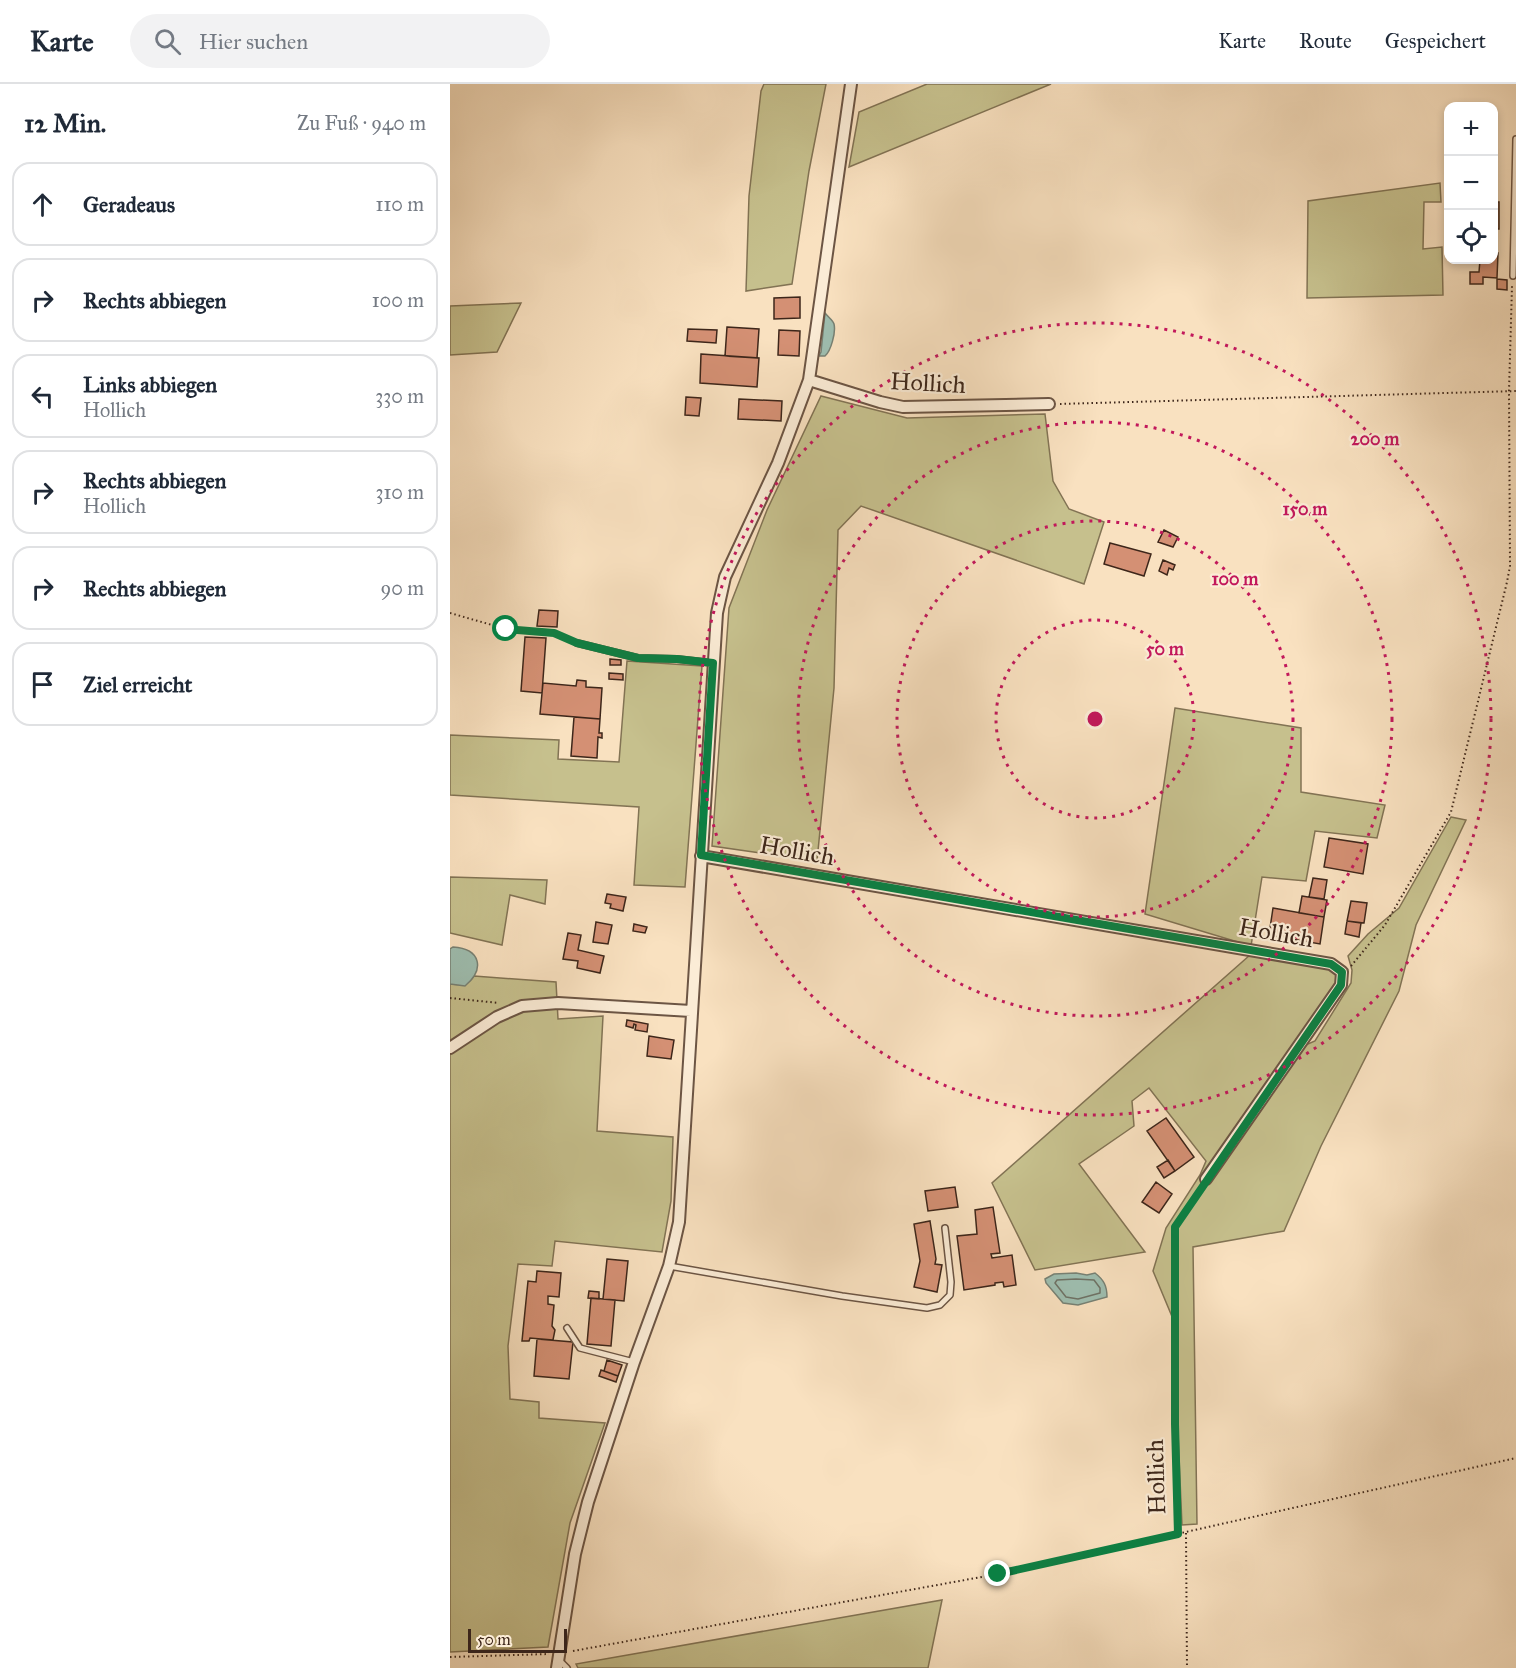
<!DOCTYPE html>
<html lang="de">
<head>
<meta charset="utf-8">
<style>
  :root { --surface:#fff; --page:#f2f2f3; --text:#1f2937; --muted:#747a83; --line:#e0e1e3 }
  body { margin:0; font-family:"IM FELL Great Primer",serif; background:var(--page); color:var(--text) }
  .controls { position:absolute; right:18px; top:18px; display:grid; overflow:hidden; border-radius:12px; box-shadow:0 3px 9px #0003 }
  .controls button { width:54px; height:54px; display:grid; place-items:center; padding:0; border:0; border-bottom:2px solid var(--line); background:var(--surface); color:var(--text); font:30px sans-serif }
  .scale { position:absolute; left:18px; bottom:15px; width:99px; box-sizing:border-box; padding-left:6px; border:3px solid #3d261a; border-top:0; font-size:16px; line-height:21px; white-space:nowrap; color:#3d261a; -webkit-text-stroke:4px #fbecd6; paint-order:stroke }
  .stop { position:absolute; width:18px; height:18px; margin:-14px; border:4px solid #0b8043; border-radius:50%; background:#fff }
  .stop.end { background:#0b8043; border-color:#fff; box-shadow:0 2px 6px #0008 }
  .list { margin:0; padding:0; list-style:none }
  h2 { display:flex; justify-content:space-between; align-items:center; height:78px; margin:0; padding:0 24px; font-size:26px }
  h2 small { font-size:20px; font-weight:400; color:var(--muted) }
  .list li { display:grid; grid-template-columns:39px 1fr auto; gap:18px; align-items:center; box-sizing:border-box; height:84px; margin:0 12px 12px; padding:0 12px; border:2px solid var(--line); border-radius:18px }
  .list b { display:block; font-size:22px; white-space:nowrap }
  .list p { margin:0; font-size:20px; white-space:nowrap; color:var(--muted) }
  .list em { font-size:20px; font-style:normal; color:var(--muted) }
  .icon { flex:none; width:33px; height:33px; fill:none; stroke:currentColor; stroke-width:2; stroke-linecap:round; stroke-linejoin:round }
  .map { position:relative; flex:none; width:1066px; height:1584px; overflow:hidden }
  header { display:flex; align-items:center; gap:36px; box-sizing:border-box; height:84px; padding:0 30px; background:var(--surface); border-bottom:2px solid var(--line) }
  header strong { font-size:28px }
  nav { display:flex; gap:33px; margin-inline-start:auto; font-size:21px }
  .search { width:420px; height:54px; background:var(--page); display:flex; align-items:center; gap:15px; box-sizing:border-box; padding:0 21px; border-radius:33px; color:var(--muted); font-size:22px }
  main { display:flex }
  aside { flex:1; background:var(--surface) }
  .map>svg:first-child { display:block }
</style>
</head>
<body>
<header>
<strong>Karte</strong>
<div class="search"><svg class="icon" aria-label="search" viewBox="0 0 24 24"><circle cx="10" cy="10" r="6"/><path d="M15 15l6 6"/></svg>Hier suchen</div>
<nav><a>Karte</a><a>Route</a><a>Gespeichert</a></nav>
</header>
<main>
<aside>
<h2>12 Min.<small>Zu Fuß · 940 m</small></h2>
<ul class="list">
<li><svg class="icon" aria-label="ahead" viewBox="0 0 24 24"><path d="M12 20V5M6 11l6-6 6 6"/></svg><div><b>Geradeaus</b></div><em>110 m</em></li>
<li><svg class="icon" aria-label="right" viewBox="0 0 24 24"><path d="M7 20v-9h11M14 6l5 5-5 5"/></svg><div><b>Rechts abbiegen</b></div><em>100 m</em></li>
<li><svg class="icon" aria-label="left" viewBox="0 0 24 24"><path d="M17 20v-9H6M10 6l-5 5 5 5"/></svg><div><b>Links abbiegen</b><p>Hollich</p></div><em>330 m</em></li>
<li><svg class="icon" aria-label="right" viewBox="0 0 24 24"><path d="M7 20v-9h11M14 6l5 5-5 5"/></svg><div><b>Rechts abbiegen</b><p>Hollich</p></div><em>310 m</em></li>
<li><svg class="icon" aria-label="right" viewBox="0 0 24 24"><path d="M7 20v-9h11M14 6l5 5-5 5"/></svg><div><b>Rechts abbiegen</b></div><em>90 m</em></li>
<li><svg class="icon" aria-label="arrive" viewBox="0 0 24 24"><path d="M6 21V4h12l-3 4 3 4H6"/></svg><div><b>Ziel erreicht</b></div></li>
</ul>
</aside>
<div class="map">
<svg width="1066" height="1584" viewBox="0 0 1066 1584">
  <rect width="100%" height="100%" fill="#f9e1c0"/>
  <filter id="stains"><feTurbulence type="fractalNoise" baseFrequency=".00333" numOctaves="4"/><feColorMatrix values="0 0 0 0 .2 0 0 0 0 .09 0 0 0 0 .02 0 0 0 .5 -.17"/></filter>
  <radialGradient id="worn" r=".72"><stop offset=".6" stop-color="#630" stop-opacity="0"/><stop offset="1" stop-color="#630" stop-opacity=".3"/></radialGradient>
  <path fill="#c6c08d" stroke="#827354" stroke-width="1.5" d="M 314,0 L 376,0 L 359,87 L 342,200 L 296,207 L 299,112 L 311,7 Z
    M 477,0 L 601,0 L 399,83 L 409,28 Z
    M 990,99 L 991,118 L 974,118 L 973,165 L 992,163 L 993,211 L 857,214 L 858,117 Z
    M 71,219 L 47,268 L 0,271 L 0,222 Z
    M 371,312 L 457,334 L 595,330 L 603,397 L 619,425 L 654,438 L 634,500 L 411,422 L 388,446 L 384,604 L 367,777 L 262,762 L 279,524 L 317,426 Z
    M 177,577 L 252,582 L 235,803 L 184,801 L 189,723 L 0,711 L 0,651 L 109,656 L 108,675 L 169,678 Z
    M 725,624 L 851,644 L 851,708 L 935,721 L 927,754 L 865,747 L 856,797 L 812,793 L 801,862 L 695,830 Z
    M 1001,733 L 1016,736 L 966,841 L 949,907 L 871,1062 L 834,1147 L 743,1163 L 747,1440 L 732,1441 L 723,1235 L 703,1187 L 716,1144 L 750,1091 L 756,1077 L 699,1004 L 682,1017 L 684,1042 L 629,1080 L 695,1168 L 585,1186 L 542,1099 L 800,871 L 877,883 C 885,888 888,891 887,901 L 842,967 L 865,957 L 901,899 L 902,886 L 898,872 L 918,850 L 949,824 Z
    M 0,793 L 97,796 L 95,820 L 60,811 L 52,861 L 0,849 Z
    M 24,892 L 106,898 L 108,935 L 153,932 L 147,1047 L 223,1053 L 221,1117 L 212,1168 L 105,1157 L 102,1182 L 68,1180 L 58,1262 L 60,1315 L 89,1318 L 89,1334 L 155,1339 L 120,1439 L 98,1563 L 0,1568 L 0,900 C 10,901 19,901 24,892 Z
    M 492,1516 L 478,1584 L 128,1584 L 126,1580 Z"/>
  <path fill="#9ebeb0" stroke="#778174" stroke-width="1.5" d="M 375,229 C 378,233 383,236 384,240 C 386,248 381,267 375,272 L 369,272 L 371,268 Z
    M 3,863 C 31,865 35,885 15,902 L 0,900 L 0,865 Z
    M 626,1189 L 637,1191 L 645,1189 C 654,1196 657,1202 657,1213 L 628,1221 L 613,1219 L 596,1199 L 595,1195 L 604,1190 Z"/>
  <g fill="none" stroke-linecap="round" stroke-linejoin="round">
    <path stroke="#6e7265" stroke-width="1.5" d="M 626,1195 L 644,1196 L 650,1204 L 650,1209 L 628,1215 L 616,1213 L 605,1199 L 607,1196 Z"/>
  </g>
  <path fill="#d49074" stroke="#3d261a" stroke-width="1.5" d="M 1044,118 L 1049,118 L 1049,145 L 1044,145 Z
    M 1044,169 L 1048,169 L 1047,194 L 1033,193 L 1033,200 L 1020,200 L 1020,188 L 1029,188 L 1030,176 L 1044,176 Z
    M 1047,195 L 1057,196 L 1057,206 L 1047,205 Z
    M 350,213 L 350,234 L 324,235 L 324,214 Z
    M 277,243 L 309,245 L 307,274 L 275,272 Z
    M 238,245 L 267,246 L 266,259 L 237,257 Z
    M 329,246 L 350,247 L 349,272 L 328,271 Z
    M 251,270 L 309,274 L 307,303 L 250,299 Z
    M 236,313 L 251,314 L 249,332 L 235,331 Z
    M 289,315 L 332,317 L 331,337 L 288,335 Z
    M 714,446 L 728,453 L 723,463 L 708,458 Z
    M 660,459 L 701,470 L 694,492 L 654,480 Z
    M 713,476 L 725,481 L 723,486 L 719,484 L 717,491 L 709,487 Z
    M 89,526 L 108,527 L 107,543 L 87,542 Z
    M 75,553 L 96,554 L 92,609 L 71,607 Z
    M 160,575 L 171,576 L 171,581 L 160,581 Z
    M 159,589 L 173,590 L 173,596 L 159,595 Z
    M 127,596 L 136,597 L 136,603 L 152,604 L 150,635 L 90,630 L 93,599 L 126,602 Z
    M 124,633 L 150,635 L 149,649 L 152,649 L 152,654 L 148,653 L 147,674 L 121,672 Z
    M 879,754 L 918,760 L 913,790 L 874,783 Z
    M 863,794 L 877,796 L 874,815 L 859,813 Z
    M 157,810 L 176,813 L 173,827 L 160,824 L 161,820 L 155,819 Z
    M 852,812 L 877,816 L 874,833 L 849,829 Z
    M 901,817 L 917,819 L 914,839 L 897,837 Z
    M 823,824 L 874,833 L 870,860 L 819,851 Z
    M 897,837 L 911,839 L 909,853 L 895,850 Z
    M 146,838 L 162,841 L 158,860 L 143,858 Z
    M 184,840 L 197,843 L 195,849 L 183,847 Z
    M 118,849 L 131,851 L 128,866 L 154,872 L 150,889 L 127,884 L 128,877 L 113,875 Z
    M 177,936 L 198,940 L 197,948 L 185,946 L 186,941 L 184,940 L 183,944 L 176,942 Z
    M 199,952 L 224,956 L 221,975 L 197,972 Z
    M 716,1034 L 744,1073 L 725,1087 L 697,1047 Z
    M 718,1076 L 725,1087 L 714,1094 L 707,1083 Z
    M 706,1098 L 722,1110 L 709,1129 L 692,1118 Z
    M 505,1103 L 508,1123 L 478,1127 L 475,1107 Z
    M 543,1123 L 550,1169 L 541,1170 L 542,1174 L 562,1171 L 566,1201 L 554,1203 L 553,1198 L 545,1199 L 545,1201 L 514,1206 L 507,1152 L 527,1150 L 525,1126 Z
    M 480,1137 L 486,1175 L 485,1180 L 492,1181 L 487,1208 L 464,1203 L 470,1177 L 464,1140 Z
    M 157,1175 L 178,1177 L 174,1217 L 153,1215 Z
    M 87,1187 L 111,1189 L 109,1213 L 98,1212 L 98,1220 L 104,1221 L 102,1242 L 105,1246 L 103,1256 L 80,1254 L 79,1257 L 72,1257 L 78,1197 L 86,1198 Z
    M 139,1207 L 149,1208 L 149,1215 L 138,1214 Z
    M 141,1214 L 165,1216 L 161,1262 L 137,1260 Z
    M 87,1255 L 123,1258 L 119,1295 L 84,1292 Z
    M 157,1276 L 172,1281 L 168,1292 L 154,1287 Z
    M 151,1286 L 168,1292 L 166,1298 L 149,1292 Z"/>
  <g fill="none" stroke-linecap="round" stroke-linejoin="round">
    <defs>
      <path id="lane" d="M 1063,192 L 1066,55
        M 127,559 L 188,574 L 227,575 L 263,579
        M 219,1182 L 392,1212 L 477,1224 L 490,1221 L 500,1211 L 501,1198 L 495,1144
        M 117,1244 L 130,1264 L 184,1278
        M 109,1576 L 117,1584"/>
      <path id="street" d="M 359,296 L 430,318 L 453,323 L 599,320
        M 251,772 L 881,880 L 892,888 L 891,901 L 756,1095
        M 0,964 L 47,933 L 72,922 L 108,919 L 241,927
        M 107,1584 L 125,1470 L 138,1418 L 184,1278 L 219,1182 L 229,1138 L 267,529 L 275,493 L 328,379 L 359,296 L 401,0"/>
    </defs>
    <use href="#lane" stroke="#6c5544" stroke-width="8"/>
    <use href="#street" stroke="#6c5544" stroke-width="14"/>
    <path stroke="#3d261a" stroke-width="2" stroke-dasharray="1.5 3" stroke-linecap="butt" d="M 610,320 L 1066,307
      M 0,529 L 56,545 L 104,549 L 119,556
      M 901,882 L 935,841 L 1001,728 L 1057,498 L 1060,482 L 1059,307 L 1062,202
      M 0,914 L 49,919
      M 736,1449 L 737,1584
      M 728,1451 L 725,1340 L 725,1143 L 750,1105
      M 123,1567 L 548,1490 L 1066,1374
      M 0,1573 L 99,1570"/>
    <use href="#lane" stroke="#fbecd6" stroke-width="5"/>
    <use href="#street" stroke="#fbecd6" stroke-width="10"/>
  </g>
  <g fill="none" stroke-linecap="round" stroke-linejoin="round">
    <path stroke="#0b8043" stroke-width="8" d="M 56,545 L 104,549 L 127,559 L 188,574 L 227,575 L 263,579 L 251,771 L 881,880 L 892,888 L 891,901 L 725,1143 L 725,1340 L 728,1450 L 548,1490"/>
  </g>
  <g fill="none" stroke="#c2185b" stroke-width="3" stroke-dasharray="3 6">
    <circle cx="645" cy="635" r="99"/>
    <circle cx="645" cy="635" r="198"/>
    <circle cx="645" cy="635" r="297"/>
    <circle cx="645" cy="635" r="396"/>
  </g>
  <g text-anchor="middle" stroke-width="4.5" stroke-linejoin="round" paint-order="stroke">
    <g font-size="24" fill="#3d261a" stroke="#fbecd6">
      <text transform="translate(478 299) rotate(3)" y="8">Hollich</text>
      <text transform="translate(347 767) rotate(10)" y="8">Hollich</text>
      <text transform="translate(826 849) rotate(10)" y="8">Hollich</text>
      <text transform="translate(706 1393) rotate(-92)" y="8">Hollich</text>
    </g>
  </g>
  <circle cx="645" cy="635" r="9" fill="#c2185b" stroke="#fbecd6" stroke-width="3"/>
  <g font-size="18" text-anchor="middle" font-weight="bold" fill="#c2185b" stroke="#fbecd6" stroke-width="4.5" stroke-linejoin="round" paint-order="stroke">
    <text x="925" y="361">200 m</text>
    <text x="855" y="431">150 m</text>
    <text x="785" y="501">100 m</text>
    <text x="715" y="571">50 m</text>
  </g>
  <rect width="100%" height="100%" filter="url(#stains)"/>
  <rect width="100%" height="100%" fill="url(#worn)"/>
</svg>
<div class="controls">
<button>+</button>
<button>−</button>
<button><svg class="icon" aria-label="locate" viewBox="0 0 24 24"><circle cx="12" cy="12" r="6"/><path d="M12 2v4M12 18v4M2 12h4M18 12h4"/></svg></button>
</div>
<div class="scale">50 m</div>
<div class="stop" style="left:56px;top:545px"></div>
<div class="stop end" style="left:548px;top:1490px"></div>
</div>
</main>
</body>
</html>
